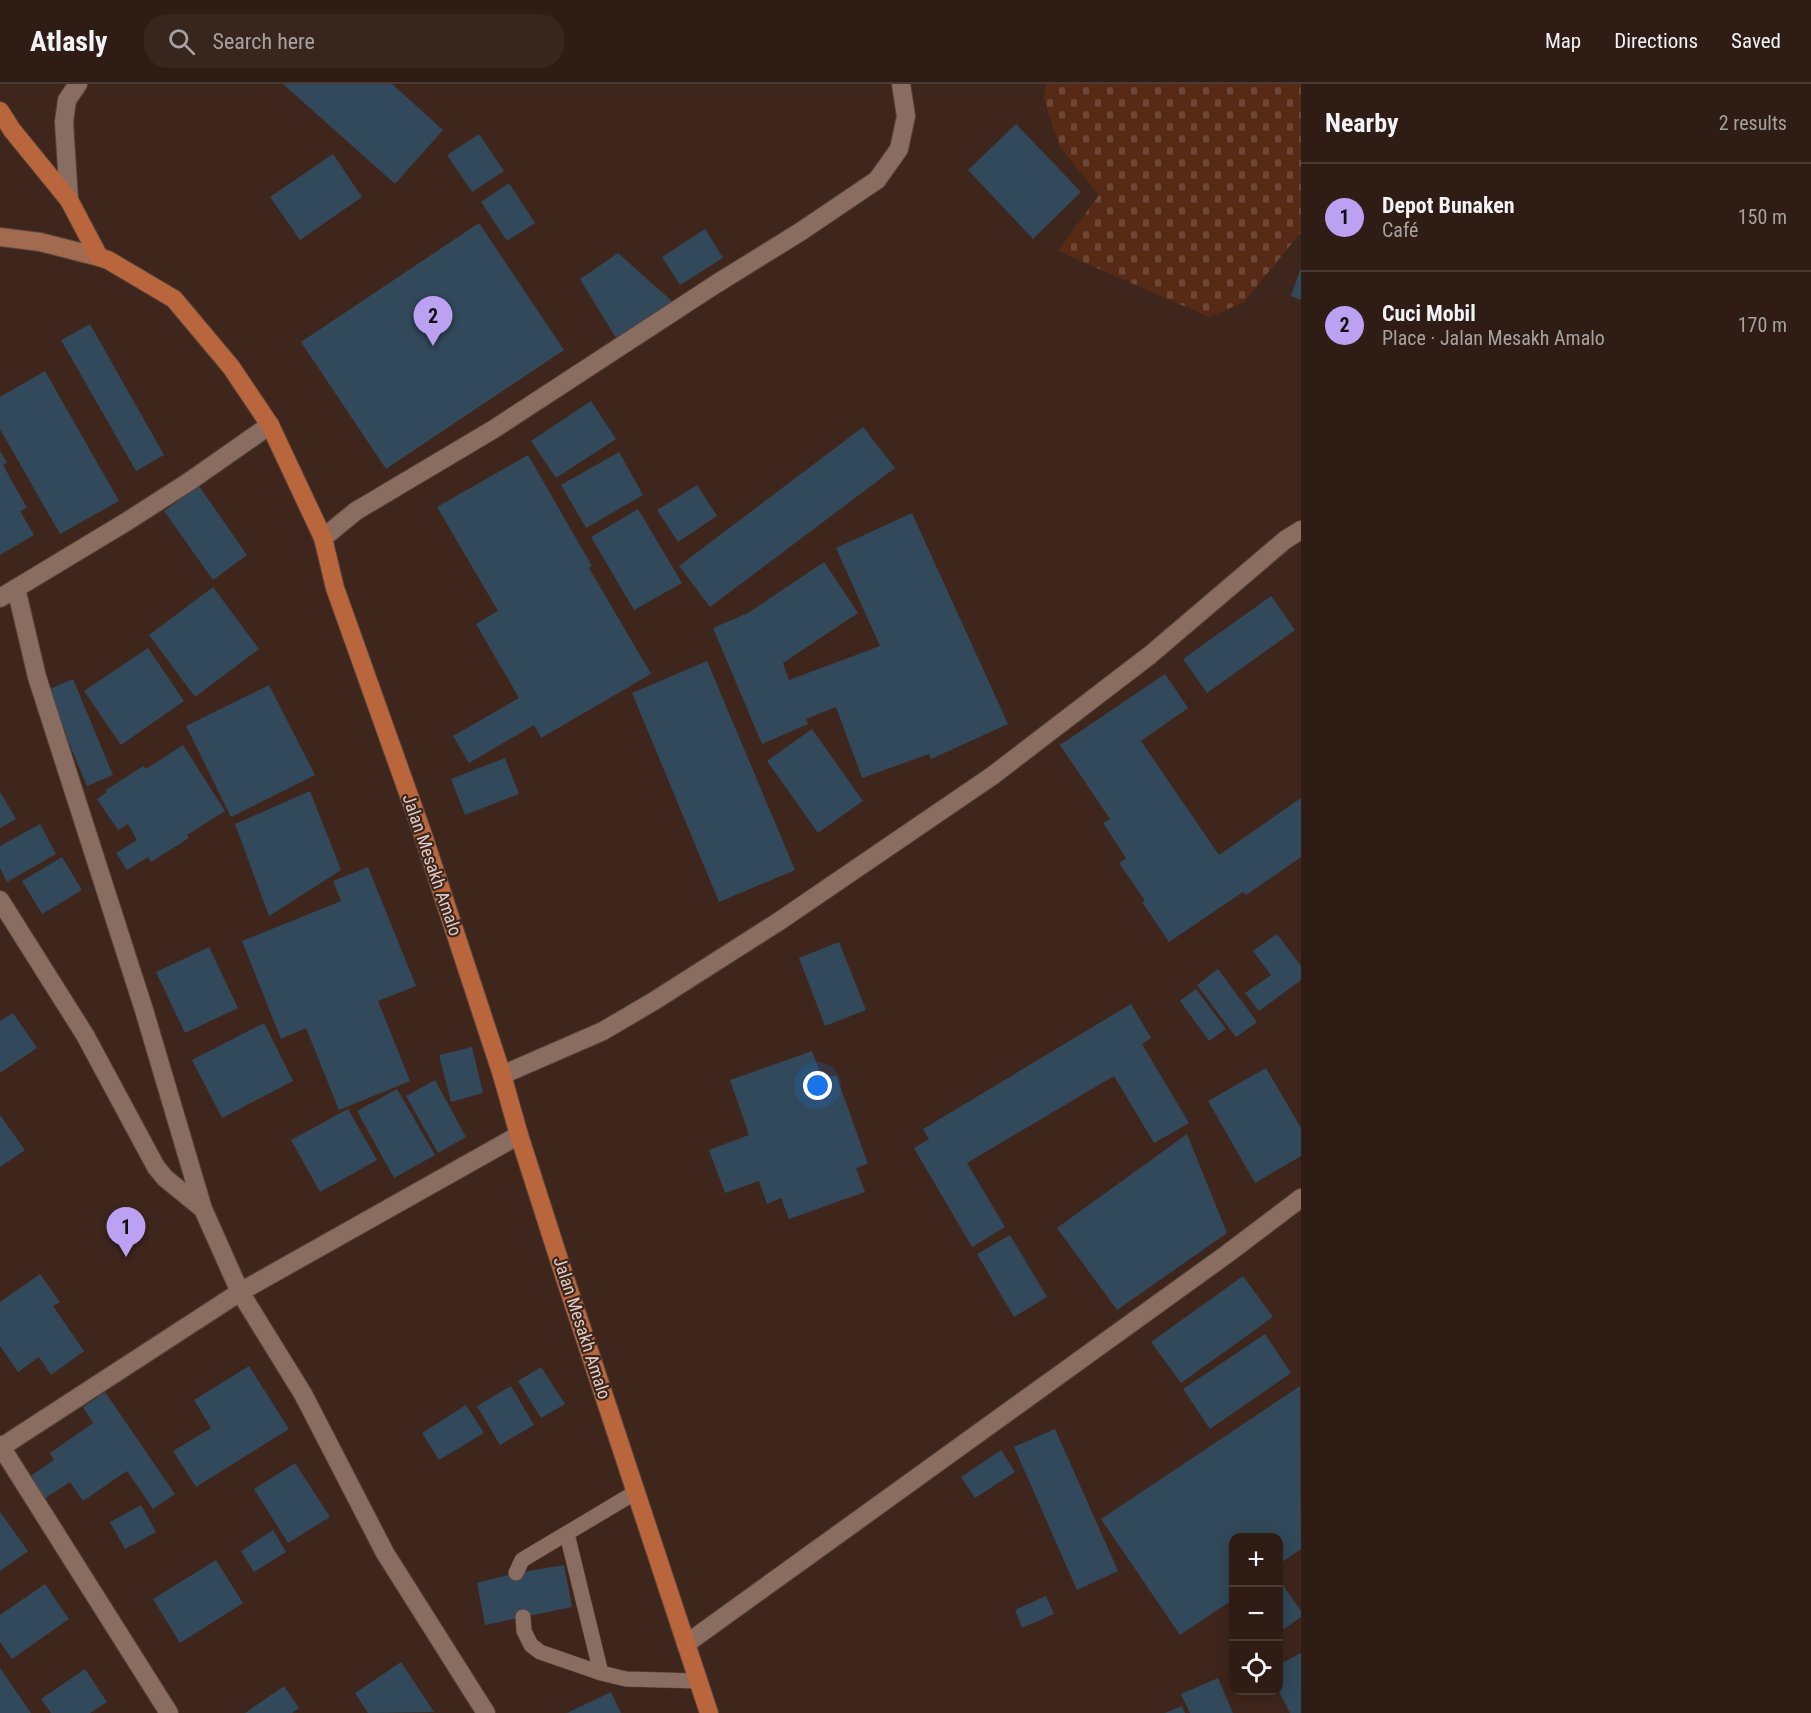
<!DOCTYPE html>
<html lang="en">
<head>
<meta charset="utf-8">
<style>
  :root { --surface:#2f1c15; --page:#37251e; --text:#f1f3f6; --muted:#a7a1a0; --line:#4a3a34; --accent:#bca0f2 }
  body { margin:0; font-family:"Roboto Condensed",sans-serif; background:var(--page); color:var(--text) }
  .controls { position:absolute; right:18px; bottom:18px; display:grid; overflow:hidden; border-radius:12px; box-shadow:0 3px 15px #0003 }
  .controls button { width:54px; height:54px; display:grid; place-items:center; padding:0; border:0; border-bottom:2px solid var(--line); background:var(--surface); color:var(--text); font:30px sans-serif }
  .you { position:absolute; left:818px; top:1002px; width:21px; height:21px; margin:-15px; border:4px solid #fff; border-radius:50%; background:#1a73e8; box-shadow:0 0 0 9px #1a73e833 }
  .badge { display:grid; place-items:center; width:39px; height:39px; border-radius:50%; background:var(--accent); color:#111; font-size:20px; font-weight:700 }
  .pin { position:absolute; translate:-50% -50px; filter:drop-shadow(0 2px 3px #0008) }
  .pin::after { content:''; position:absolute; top:32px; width:21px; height:18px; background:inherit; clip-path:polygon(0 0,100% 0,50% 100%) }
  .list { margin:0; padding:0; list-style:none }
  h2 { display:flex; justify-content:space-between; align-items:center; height:78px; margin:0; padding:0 24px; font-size:26px }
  h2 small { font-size:20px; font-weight:400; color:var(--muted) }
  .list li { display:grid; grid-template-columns:39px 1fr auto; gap:18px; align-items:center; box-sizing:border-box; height:108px; padding:0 24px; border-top:2px solid var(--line) }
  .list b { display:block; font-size:22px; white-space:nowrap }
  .list p { margin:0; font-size:20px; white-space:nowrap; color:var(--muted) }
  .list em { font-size:20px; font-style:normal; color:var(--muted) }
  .icon { flex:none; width:33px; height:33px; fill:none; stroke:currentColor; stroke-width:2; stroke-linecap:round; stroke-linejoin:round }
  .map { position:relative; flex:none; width:1301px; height:1629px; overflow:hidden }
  header { display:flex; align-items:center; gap:36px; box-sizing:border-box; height:84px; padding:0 30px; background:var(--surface); border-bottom:2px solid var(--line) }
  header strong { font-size:28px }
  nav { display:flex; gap:33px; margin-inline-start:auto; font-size:21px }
  .search { width:420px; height:54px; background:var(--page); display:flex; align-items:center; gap:15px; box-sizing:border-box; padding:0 21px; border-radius:24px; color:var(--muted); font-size:22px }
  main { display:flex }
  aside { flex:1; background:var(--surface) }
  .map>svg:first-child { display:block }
</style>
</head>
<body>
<header>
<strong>Atlasly</strong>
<div class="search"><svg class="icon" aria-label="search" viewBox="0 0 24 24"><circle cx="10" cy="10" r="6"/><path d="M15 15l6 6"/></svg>Search here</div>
<nav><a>Map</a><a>Directions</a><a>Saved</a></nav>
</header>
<main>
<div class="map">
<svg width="1301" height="1629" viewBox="0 0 1301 1629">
  <defs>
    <pattern id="cemetery-stones" width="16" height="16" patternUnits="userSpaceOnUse" patternTransform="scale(1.5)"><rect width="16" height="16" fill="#562a15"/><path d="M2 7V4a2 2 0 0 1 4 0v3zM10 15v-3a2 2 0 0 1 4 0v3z" fill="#6e4836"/></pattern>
  </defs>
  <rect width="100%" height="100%" fill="#3f261c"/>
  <path fill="url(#cemetery-stones)" d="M 1046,0 L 1301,0 L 1301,148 L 1244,218 L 1209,233 L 1058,167 L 1099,111 L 1060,63 L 1044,16 Z"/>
  <path fill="#31495a" d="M 283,0 L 392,0 L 443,46 L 395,100 Z
    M 1016,40 L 1081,108 L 1033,155 L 968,86 Z
    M 479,50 L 504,87 L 472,108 L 447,71 Z
    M 333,70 L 362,113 L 300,156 L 270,113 Z
    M 509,99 L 535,139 L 507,157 L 481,118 Z
    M 479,139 L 564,266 L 386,385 L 301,258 Z
    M 705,145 L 723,174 L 680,201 L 662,173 Z
    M 618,169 L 675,220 L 619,259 L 580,195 Z
    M 1301,183 L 1301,216 L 1291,212 Z
    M 90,240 L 164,371 L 136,387 L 61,256 Z
    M 45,287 L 119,417 L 60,450 L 0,345 L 0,313 Z
    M 591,317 L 616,355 L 556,394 L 531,357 Z
    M 863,343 L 895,384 L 710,523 L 679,482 Z
    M 0,367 L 7,378 L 3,381 L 27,424 L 20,427 L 34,451 L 0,471 Z
    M 619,368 L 643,411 L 586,444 L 561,401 Z
    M 528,371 L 592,482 L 589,484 L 651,590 L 541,654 L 534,641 L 469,679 L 453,652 L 519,614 L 476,540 L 498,527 L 437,423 Z
    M 697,401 L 717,432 L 678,458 L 657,426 Z
    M 199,402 L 247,471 L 213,496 L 164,427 Z
    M 638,425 L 682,499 L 634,526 L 591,453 Z
    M 912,429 L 1008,640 L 931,675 L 929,670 L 862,694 L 836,623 L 806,635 L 808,640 L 762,660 L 713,544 L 748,529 L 824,478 L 858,529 L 783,579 L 789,596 L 880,562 L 836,464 Z
    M 213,503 L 259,565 L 195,613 L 149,551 Z
    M 1271,512 L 1295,546 L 1207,609 L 1183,575 Z
    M 148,564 L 184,617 L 121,661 L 84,607 Z
    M 707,577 L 795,786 L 719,818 L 632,609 Z
    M 1165,590 L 1188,624 L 1141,657 L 1219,771 L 1301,714 L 1301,773 L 1246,811 L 1243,808 L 1169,858 L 1142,818 L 1145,817 L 1119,779 L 1126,774 L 1103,739 L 1110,735 L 1060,661 Z
    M 73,595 L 113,691 L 87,702 L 47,606 Z
    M 269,601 L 315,691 L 231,733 L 186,642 Z
    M 812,645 L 863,717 L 818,749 L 767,677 Z
    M 183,661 L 225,727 L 187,751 L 189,754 L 151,778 L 148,773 L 127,786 L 116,769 L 137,756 L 128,740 L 118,746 L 97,715 L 107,708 L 106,706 L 143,682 L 146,685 Z
    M 505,674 L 519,710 L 465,731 L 451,695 Z
    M 310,707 L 341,786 L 269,832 L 235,740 Z
    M 0,708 L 16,735 L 0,744 Z
    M 40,740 L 56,770 L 7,798 L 0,784 L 0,762 Z
    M 62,773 L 82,806 L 42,830 L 22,797 Z
    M 368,783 L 416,902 L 378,917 L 410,997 L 339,1026 L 306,944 L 281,955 L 242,857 L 341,817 L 333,797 Z
    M 1277,850 L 1301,882 L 1301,896 L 1259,927 L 1245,909 L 1271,891 L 1253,867 Z
    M 839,858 L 866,926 L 825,942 L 799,874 Z
    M 209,863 L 238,924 L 185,949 L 156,888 Z
    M 1218,885 L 1257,938 L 1236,953 L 1197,901 Z
    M 1196,905 L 1226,945 L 1209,957 L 1180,917 Z
    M 1131,920 L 1151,954 L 1142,960 L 1189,1039 L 1154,1059 L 1114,992 L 967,1079 L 1005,1143 L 972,1163 L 914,1064 L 929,1055 L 923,1045 Z
    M 13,929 L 37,964 L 0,989 L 0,937 Z
    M 264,939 L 293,997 L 222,1034 L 192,976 Z
    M 472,963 L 483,1009 L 451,1018 L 439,971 Z
    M 812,967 L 823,996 L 836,991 L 868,1080 L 856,1084 L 865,1108 L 789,1135 L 781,1114 L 767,1120 L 759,1097 L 725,1109 L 709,1066 L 749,1051 L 730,996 Z
    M 1266,984 L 1301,1044 L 1301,1072 L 1255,1099 L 1208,1017 Z
    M 435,996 L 466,1053 L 438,1069 L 406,1012 Z
    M 397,1005 L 435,1071 L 394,1094 L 357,1027 Z
    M 348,1025 L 377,1076 L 320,1108 L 291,1056 Z
    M 0,1031 L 25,1066 L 0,1083 Z
    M 1187,1050 L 1227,1149 L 1117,1226 L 1057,1144 Z
    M 1010,1151 L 1047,1213 L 1014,1233 L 977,1170 Z
    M 40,1190 L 60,1218 L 53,1222 L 84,1267 L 51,1291 L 39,1273 L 18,1288 L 0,1262 L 0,1218 Z
    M 1243,1192 L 1273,1233 L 1181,1299 L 1151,1258 Z
    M 1265,1250 L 1291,1289 L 1210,1345 L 1183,1305 Z
    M 249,1282 L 289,1345 L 196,1403 L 173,1367 L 211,1344 L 194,1316 Z
    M 541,1283 L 565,1320 L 541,1334 L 518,1297 Z
    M 511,1302 L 534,1341 L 500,1361 L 477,1322 Z
    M 1300,1302 L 1301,1465 L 1278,1481 L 1278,1454 L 1234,1454 L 1234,1515 L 1180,1551 L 1101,1435 Z
    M 105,1308 L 175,1410 L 153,1425 L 127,1387 L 83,1417 L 70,1398 L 44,1415 L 29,1393 L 54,1376 L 50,1369 L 93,1339 L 83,1323 Z
    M 466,1321 L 484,1349 L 439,1376 L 422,1349 Z
    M 1055,1345 L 1118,1487 L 1077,1506 L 1014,1363 Z
    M 1001,1366 L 1015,1388 L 975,1414 L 961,1393 Z
    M 295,1379 L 330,1433 L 288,1459 L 254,1405 Z
    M 141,1421 L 156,1448 L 125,1465 L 110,1438 Z
    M 0,1428 L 28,1467 L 0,1487 Z
    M 273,1446 L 286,1468 L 254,1488 L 241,1467 Z
    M 216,1476 L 243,1519 L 180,1559 L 153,1515 Z
    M 564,1481 L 572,1523 L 485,1541 L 477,1499 L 516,1489 Z
    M 1278,1494 L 1301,1527 L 1301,1533 L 1278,1549 Z
    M 45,1500 L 69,1535 L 12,1575 L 0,1558 L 0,1531 Z
    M 1046,1512 L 1054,1530 L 1022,1544 L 1015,1526 Z
    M 1301,1569 L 1301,1629 L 1290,1629 L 1278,1606 L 1278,1581 Z
    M 401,1578 L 434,1628 L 368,1629 L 355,1609 Z
    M 0,1584 L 31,1629 L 0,1629 Z
    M 85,1585 L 107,1618 L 90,1629 L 51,1629 L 41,1615 Z
    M 1218,1594 L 1233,1629 L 1190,1629 L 1181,1610 Z
    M 284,1602 L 299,1624 L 292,1629 L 245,1629 Z
    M 611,1608 L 621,1629 L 567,1629 Z
    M 1182,1622 L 1185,1629 L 1165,1629 Z"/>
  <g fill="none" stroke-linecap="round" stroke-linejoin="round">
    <defs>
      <path id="lane" d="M 567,1450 L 601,1589
        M 516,1489 L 522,1476 L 636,1408
        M 523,1533 L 524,1547 L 531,1561 L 540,1568 L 601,1589 L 626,1595 L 698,1597"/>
      <path id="street" d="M 69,116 L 64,38 L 67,16 L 78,0
        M 323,454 L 356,427 L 494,345 L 716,200 L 800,148 L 877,96 L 899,65 L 906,32 L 901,0
        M 16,504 L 37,593 L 144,926 L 203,1125 L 240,1208 L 303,1310 L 385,1469 L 486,1629
        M 0,514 L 126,438 L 190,397 L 270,341
        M 0,816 L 85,951 L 156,1083 L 165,1094 L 203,1125
        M 502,991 L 603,947 L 654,917 L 778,838 L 992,692 L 1150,571 L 1285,456 L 1301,446
        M 0,1361 L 169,1629
        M 0,1364 L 240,1208 L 519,1051
        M 686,1560 L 1227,1170 L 1301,1114"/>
      <path id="secondary" d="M 0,153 L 40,158 L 99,173"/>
      <path id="primary" d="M 0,27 L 12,46 L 69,116 L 99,173 L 108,176 L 174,215 L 231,283 L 270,341 L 323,454 L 335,504 L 422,748 L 502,991 L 519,1051 L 563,1188 L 709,1629"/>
    </defs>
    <use href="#lane" stroke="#59443b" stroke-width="16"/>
    <use href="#street" stroke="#59443b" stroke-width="20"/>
    <use href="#secondary" stroke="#59443b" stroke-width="20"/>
    <use href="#primary" stroke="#59443b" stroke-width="20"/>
    <use href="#lane" stroke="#8a6d61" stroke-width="15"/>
    <use href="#street" stroke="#8a6d61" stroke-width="18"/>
    <use href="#secondary" stroke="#a26a4f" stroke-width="18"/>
    <use href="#primary" stroke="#ba663d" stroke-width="18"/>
  </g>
  <g text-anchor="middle" stroke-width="4.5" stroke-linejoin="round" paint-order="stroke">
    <g font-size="18" fill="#decdc6" stroke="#3f261c">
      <text transform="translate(432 781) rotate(71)" y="6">Jalan Mesakh Amalo</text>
      <text transform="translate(582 1244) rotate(72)" y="6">Jalan Mesakh Amalo</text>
    </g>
  </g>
</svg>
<div class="controls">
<button>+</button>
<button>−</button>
<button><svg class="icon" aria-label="locate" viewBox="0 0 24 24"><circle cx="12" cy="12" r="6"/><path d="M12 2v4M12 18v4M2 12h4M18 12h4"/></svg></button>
</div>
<div class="you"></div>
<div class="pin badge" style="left:126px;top:1173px">1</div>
<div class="pin badge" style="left:433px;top:262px">2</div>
</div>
<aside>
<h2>Nearby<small>2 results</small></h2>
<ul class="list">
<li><span class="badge">1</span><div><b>Depot Bunaken</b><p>Café</p></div><em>150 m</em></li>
<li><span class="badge">2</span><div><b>Cuci Mobil</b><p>Place · Jalan Mesakh Amalo</p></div><em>170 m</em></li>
</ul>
</aside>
</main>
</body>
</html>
